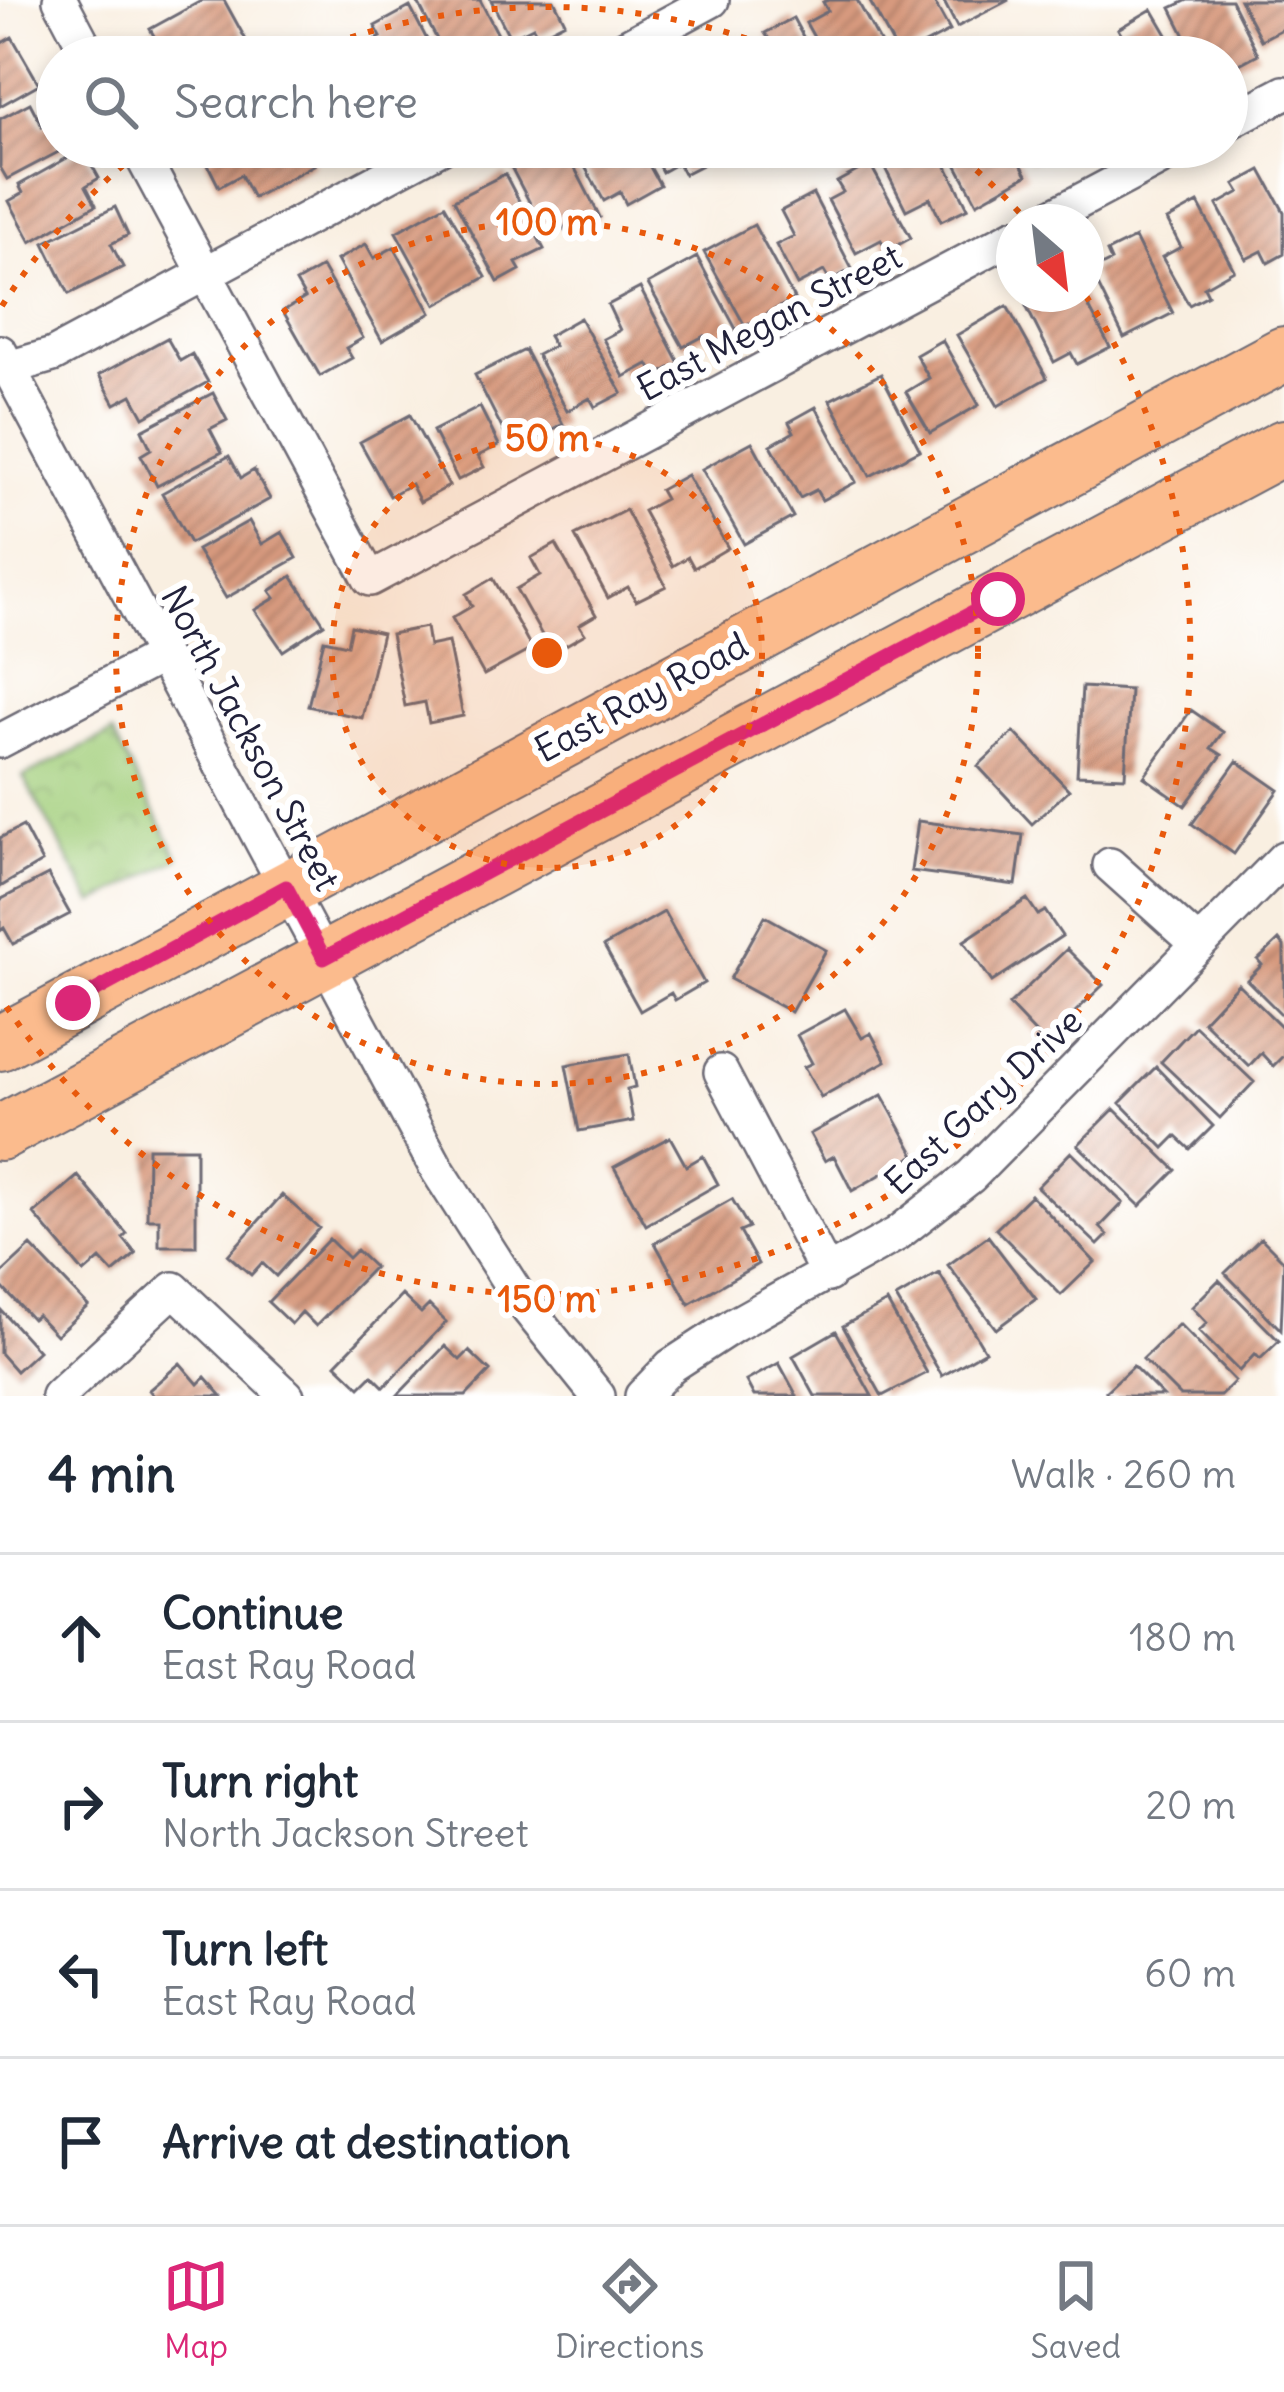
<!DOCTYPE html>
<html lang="en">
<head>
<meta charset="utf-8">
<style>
  :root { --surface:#fff; --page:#f6f6f7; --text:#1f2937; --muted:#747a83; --line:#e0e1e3; --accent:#db2777 }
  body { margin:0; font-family:Delius,sans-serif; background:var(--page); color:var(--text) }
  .compass { position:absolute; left:996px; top:204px; width:108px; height:108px; border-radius:50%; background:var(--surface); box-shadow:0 6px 18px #0003; rotate:152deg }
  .stop { position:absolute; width:36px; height:36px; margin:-27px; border:9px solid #db2777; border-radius:50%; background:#fff }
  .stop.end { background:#db2777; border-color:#fff; box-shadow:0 3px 12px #0008 }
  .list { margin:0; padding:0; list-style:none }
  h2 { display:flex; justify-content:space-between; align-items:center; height:156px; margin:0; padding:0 48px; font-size:51px }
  h2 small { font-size:39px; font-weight:400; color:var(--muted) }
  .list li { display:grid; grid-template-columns:78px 1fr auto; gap:36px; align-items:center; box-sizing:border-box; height:168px; padding:0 48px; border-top:3px solid var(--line) }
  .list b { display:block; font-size:45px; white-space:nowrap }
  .list p { margin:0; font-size:39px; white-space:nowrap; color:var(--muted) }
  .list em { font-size:39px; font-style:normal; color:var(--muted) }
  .icon { flex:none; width:66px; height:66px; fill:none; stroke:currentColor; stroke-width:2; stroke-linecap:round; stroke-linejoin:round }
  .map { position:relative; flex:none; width:1284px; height:1396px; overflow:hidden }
  .search { position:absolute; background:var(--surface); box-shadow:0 6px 18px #0003; left:36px; right:36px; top:36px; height:132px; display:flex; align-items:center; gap:30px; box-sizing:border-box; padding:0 42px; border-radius:66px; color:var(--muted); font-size:45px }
  .sheet { height:828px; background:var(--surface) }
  nav { display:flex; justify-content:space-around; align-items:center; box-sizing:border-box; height:168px; border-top:3px solid var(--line); background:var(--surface); font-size:33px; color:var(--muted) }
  nav a { display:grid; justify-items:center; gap:6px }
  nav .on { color:var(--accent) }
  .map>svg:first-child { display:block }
</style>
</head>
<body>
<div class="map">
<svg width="1284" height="1396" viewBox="0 0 1284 1396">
  <defs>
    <pattern id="park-crowns" width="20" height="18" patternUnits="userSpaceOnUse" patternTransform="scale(3)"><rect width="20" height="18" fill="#a3cf7c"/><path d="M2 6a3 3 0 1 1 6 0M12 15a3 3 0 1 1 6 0" fill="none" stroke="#8cb16c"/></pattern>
    <pattern id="building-hatch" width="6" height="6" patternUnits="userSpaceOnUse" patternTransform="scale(3)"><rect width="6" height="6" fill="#d79a7e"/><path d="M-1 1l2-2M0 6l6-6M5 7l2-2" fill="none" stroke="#ae7d68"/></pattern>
  </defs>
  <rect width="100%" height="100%" fill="#fff"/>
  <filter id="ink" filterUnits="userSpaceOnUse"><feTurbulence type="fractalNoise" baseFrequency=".00833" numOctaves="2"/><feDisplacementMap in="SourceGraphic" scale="24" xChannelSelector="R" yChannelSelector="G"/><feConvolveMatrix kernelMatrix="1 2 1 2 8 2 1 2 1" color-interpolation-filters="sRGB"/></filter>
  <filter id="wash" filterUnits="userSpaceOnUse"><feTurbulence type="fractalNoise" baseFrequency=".004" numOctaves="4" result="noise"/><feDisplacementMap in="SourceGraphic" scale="48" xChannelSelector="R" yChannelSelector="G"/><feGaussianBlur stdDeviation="2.7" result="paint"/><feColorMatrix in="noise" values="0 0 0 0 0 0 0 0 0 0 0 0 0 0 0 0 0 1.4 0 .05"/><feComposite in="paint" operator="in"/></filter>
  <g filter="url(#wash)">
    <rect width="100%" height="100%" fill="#f9efe1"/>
    <path fill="url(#park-crowns)" stroke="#62785c" stroke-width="3" d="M 112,733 L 179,858 L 93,904 L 23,777 Z"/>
    <g id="blocks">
      <path fill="url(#building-hatch)" d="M 203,0 L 224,0 L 246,40 L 215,57 L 145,57 L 161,48 L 150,29 Z
        M 424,0 L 480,0 L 507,52 L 498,57 L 472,57 L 463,40 L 443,51 L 418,3 Z
        M 491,0 L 554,0 L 565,22 L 538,36 L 533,27 L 510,38 Z
        M 828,0 L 857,0 L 888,57 L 825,57 L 806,23 L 828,11 L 823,2 Z
        M 869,0 L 933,0 L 950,31 L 900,57 Z
        M 943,0 L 1009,0 L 957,27 Z
        M 1188,0 L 1231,0 L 1258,54 L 1230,69 L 1218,45 L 1195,56 L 1171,8 Z
        M 1240,0 L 1284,0 L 1284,28 L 1261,40 Z
        M 410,7 L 436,57 L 373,57 L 367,44 L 381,37 L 375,26 Z
        M 1152,9 L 1180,57 L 1122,57 L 1131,51 L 1118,29 Z
        M 793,18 L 814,57 L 744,57 L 771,42 L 765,33 Z
        M 12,37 L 39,84 L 0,106 L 0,44 Z
        M 345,38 L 355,57 L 326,57 L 323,50 Z
        M 1103,39 L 1113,57 L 1068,57 Z
        M 30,103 L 42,126 L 57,118 L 57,147 L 68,147 L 7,179 L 0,167 L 0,119 Z
        M 227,147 L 304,147 L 314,165 L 253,198 L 241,175 L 219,187 L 205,159 Z
        M 554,147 L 564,147 L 600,217 L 567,234 L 562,224 L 545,232 L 512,169 Z
        M 574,147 L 639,147 L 660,185 L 626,204 L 620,192 L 604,201 Z
        M 649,147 L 712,147 L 717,157 L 684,174 L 678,163 L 662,172 Z
        M 921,147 L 937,147 L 968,208 L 941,221 L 930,198 L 906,210 L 884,166 Z
        M 947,147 L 1012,147 L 1027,175 L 977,203 Z
        M 1021,147 L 1080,147 L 1056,160 L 1051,151 L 1030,162 Z
        M 83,149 L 99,178 L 86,186 L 96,205 L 31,242 L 9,201 L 23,193 L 19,185 Z
        M 870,164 L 911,238 L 887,251 L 881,240 L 856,253 L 828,200 L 843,192 L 837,182 Z
        M 1261,170 L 1284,212 L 1284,254 L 1268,263 L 1262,251 L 1246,259 L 1217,205 L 1240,192 L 1235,184 Z
        M 505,174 L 544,249 L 516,263 L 520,270 L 498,282 L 454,200 Z
        M 813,194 L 852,269 L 830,281 L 824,271 L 797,285 L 776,245 L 794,236 L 781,211 Z
        M 1198,203 L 1234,270 L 1204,287 L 1208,295 L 1189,305 L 1162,257 L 1181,247 L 1167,220 Z
        M 445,205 L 486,277 L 436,305 L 396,232 Z
        M 115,207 L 128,235 L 111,244 L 123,267 L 69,294 L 44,243 Z
        M 754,225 L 794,299 L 745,326 L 704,252 Z
        M 1135,238 L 1173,313 L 1124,338 L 1091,271 L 1111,261 L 1107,252 Z
        M 366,244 L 374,258 L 394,247 L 431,313 L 382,341 L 337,260 Z
        M 697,257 L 737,331 L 710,346 L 704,336 L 683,347 L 648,284 Z
        M 322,267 L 363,338 L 346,348 L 352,358 L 320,376 L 283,311 L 305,298 L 296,282 Z
        M 640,288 L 679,363 L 655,376 L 648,364 L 624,377 L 603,339 L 620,330 L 608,305 Z
        M 1047,294 L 1082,294 L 1110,347 L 1077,364 L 1071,353 L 1054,362 L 1026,306 Z
        M 1007,306 L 1047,378 L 998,406 L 957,335 Z
        M 580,318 L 622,393 L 595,407 L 590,398 L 567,411 L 537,355 L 554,346 L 548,336 Z
        M 167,338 L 180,361 L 192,354 L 208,382 L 144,417 L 132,395 L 115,404 L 99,375 Z
        M 942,340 L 979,405 L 930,433 L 906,392 L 929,378 L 916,355 Z
        M 525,350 L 563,424 L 513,450 L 475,375 Z
        M 881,374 L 920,450 L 870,476 L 830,400 Z
        M 213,393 L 227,420 L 210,429 L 222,452 L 157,486 L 141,455 L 151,449 L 142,430 Z
        M 480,407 L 499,445 L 478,456 L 484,467 L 458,480 L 433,431 Z
        M 816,407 L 856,482 L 822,500 L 816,490 L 800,498 L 771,445 L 794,432 L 789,422 Z
        M 410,415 L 449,486 L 420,502 L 411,484 L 390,496 L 360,442 Z
        M 752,442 L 793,517 L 744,544 L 702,469 Z
        M 229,456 L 241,478 L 254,470 L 270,499 L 190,543 L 162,493 Z
        M 687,475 L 728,548 L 694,568 L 688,557 L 673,566 L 643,511 L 665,499 L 660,490 Z
        M 626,510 L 666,586 L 636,601 L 628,587 L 608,598 L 575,536 Z
        M 249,521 L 262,544 L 282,532 L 297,558 L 226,598 L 197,550 Z
        M 556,544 L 596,615 L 579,625 L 585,634 L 552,653 L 516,589 L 540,575 L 531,558 Z
        M 292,576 L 324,624 L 283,651 L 255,610 L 275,598 L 270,591 Z
        M 493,578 L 532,649 L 484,675 L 452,618 L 472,606 L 466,594 Z
        M 351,626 L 382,633 L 362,718 L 308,706 L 324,640 L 347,645 Z
        M 426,627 L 429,646 L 448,642 L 463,716 L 429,723 L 425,702 L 405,706 L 391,634 Z
        M 1082,687 L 1130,690 L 1125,777 L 1077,775 Z
        M 1191,710 L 1223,732 L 1211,748 L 1222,755 L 1185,806 L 1144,777 Z
        M 1014,732 L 1069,790 L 1032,824 L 978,766 Z
        M 1237,761 L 1279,790 L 1234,854 L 1192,824 Z
        M 918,821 L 1023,835 L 1016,885 L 911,871 Z
        M 23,826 L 42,862 L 0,887 L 0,838 Z
        M 48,875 L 70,914 L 13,944 L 4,928 L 0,931 L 0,900 Z
        M 1027,899 L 1038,915 L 1045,911 L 1062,936 L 992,982 L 964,941 Z
        M 664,912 L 704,983 L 675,1000 L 671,993 L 640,1011 L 604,946 Z
        M 765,916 L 826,950 L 791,1012 L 730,979 Z
        M 1279,940 L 1284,946 L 1284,1017 L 1247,980 L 1262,965 L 1258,960 Z
        M 1067,949 L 1103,985 L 1044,1042 L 1009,1005 Z
        M 1238,984 L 1284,1029 L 1284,1055 L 1273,1066 L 1261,1053 L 1249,1066 L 1203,1021 Z
        M 845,1009 L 862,1038 L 871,1033 L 886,1061 L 821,1097 L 804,1067 L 812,1063 L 797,1035 Z
        M 1195,1026 L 1254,1082 L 1220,1118 L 1161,1062 Z
        M 629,1054 L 635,1087 L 627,1089 L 633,1121 L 579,1131 L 566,1065 Z
        M 1156,1067 L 1213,1126 L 1190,1149 L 1176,1136 L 1164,1148 L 1120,1103 Z
        M 882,1095 L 915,1155 L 852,1191 L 834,1156 L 825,1161 L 810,1134 Z
        M 1114,1109 L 1176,1170 L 1140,1206 L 1078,1145 Z
        M 670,1137 L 686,1166 L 703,1156 L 718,1184 L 646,1225 L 614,1167 Z
        M 148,1148 L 196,1148 L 196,1246 L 159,1246 L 159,1219 L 147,1219 Z
        M 1071,1152 L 1123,1203 L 1100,1227 L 1108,1235 L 1098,1245 L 1037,1187 Z
        M 78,1176 L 127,1234 L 123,1238 L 136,1254 L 113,1273 L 100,1259 L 84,1273 L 34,1214 Z
        M 282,1195 L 319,1228 L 276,1276 L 262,1263 L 251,1275 L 228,1255 Z
        M 1031,1195 L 1095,1262 L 1061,1295 L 996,1229 Z
        M 732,1199 L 749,1228 L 740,1232 L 758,1264 L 689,1304 L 655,1243 Z
        M 988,1236 L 1036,1299 L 996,1329 L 948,1265 Z
        M 1261,1238 L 1284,1261 L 1281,1330 L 1225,1273 Z
        M 329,1239 L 348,1258 L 356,1250 L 374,1267 L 316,1326 L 302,1312 L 291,1324 L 268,1302 Z
        M 31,1246 L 88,1306 L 56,1335 L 37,1315 L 32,1319 L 0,1285 L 0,1275 Z
        M 939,1273 L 985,1351 L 942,1376 L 896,1298 Z
        M 1219,1280 L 1279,1341 L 1260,1359 L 1255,1354 L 1239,1371 L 1199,1331 L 1207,1323 L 1192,1307 Z
        M 402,1295 L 421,1313 L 429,1305 L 446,1322 L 384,1387 L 372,1375 L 360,1387 L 336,1364 Z
        M 887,1302 L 927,1373 L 882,1396 L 843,1326 Z
        M 0,1309 L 38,1351 L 16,1371 L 0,1353 Z
        M 1179,1324 L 1235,1381 L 1220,1396 L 1180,1396 L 1143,1359 Z
        M 836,1331 L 872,1396 L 815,1396 L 793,1356 Z
        M 445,1346 L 460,1360 L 469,1351 L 490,1371 L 466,1396 L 397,1396 Z
        M 180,1363 L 198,1384 L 205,1377 L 222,1396 L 154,1396 L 149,1390 Z
        M 779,1363 L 797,1396 L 754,1396 L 746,1381 Z
        M 1133,1366 L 1163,1396 L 1111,1396 L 1106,1391 Z"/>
    </g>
  </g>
  <g filter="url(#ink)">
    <use href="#blocks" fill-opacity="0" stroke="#6d6a75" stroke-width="3"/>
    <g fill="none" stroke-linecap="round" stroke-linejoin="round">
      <defs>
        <path id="minor" d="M 60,0 L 90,57
          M 607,57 L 712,0
          M 1227,123 L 1284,93
          M 137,147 L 370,579 L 1014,236
          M 1041,222 L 1182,147
          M 0,352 L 437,1169 L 520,1299 L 598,1396
          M 8,368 L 53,355 L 441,147
          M 0,741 L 162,656
          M 1110,865 L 1199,945
          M 721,1072 L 828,1275
          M 58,1396 L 174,1289 L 287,1396
          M 642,1396 L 671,1366 L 734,1325 L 897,1234 L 971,1176 L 1284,858"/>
        <path id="primary" d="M 0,1043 L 1284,354
          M 0,1133 L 1284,447"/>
      </defs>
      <use href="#minor" stroke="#6d6a75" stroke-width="38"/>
      <use href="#primary" stroke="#6d6a75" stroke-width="58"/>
      <use href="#minor" stroke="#fff" stroke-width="33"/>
      <use href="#primary" stroke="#fbbb8d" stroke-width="54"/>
    </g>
  </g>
  <g fill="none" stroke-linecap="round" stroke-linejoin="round" filter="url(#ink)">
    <path stroke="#db2777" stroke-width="15" d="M 73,1003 L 286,887 L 324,958 L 998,599"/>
  </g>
  <circle cx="547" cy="653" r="215" fill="#e8590c" fill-opacity=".12"/>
  <g fill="none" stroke="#e8590c" stroke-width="6" stroke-dasharray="6 12">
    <circle cx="547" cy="653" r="215"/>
    <circle cx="547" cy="653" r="431"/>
    <path d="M2 306A646 646 0 0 1 145 147M300 56A646 646 0 0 1 794 56M949 147A646 646 0 0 1 1027 221M1086 296A646 646 0 1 1 2 1000"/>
  </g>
  <g text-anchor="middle" stroke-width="12" stroke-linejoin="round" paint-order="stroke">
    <g font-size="36" fill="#22223b" stroke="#fff">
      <text transform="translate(769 322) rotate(-28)" y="13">East Megan Street</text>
      <text transform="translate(641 697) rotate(-28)" y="13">East Ray Road</text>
      <text transform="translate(251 738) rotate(62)" y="13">North Jackson Street</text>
      <text transform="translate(983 1101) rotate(-43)" y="13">East Gary Drive</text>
    </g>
  </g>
  <circle cx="547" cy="653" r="18" fill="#e8590c" stroke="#fff" stroke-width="6"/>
  <g font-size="36" text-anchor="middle" font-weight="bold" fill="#e8590c" stroke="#fff" stroke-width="12" stroke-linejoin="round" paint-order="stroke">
    <text x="547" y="235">100 m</text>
    <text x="547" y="451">50 m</text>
    <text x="547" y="1312">150 m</text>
  </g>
</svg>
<svg class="compass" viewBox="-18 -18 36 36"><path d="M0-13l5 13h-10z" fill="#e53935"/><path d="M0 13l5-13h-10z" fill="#747a83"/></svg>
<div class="stop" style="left:998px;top:599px"></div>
<div class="stop end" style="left:73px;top:1003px"></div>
<div class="search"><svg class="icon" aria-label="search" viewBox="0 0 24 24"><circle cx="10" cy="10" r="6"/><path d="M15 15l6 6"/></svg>Search here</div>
</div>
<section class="sheet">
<h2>4 min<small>Walk · 260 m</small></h2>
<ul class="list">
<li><svg class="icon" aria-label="ahead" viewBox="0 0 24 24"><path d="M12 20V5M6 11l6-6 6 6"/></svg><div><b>Continue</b><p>East Ray Road</p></div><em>180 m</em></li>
<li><svg class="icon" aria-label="right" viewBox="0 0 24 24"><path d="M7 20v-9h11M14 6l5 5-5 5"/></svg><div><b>Turn right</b><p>North Jackson Street</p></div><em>20 m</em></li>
<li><svg class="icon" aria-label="left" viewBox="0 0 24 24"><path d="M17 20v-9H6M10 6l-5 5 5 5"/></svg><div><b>Turn left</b><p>East Ray Road</p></div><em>60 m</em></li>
<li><svg class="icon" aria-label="arrive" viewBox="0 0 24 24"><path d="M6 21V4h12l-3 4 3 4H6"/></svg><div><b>Arrive at destination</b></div></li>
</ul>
</section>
<nav>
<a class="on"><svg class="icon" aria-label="map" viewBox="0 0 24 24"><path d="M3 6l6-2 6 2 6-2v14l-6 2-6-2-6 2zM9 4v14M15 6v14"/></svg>Map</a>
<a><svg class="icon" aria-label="directions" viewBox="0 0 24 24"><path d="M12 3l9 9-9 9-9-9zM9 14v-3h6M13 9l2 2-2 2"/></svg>Directions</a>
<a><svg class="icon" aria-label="saved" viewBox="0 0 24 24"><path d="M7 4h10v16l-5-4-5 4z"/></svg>Saved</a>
</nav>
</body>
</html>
